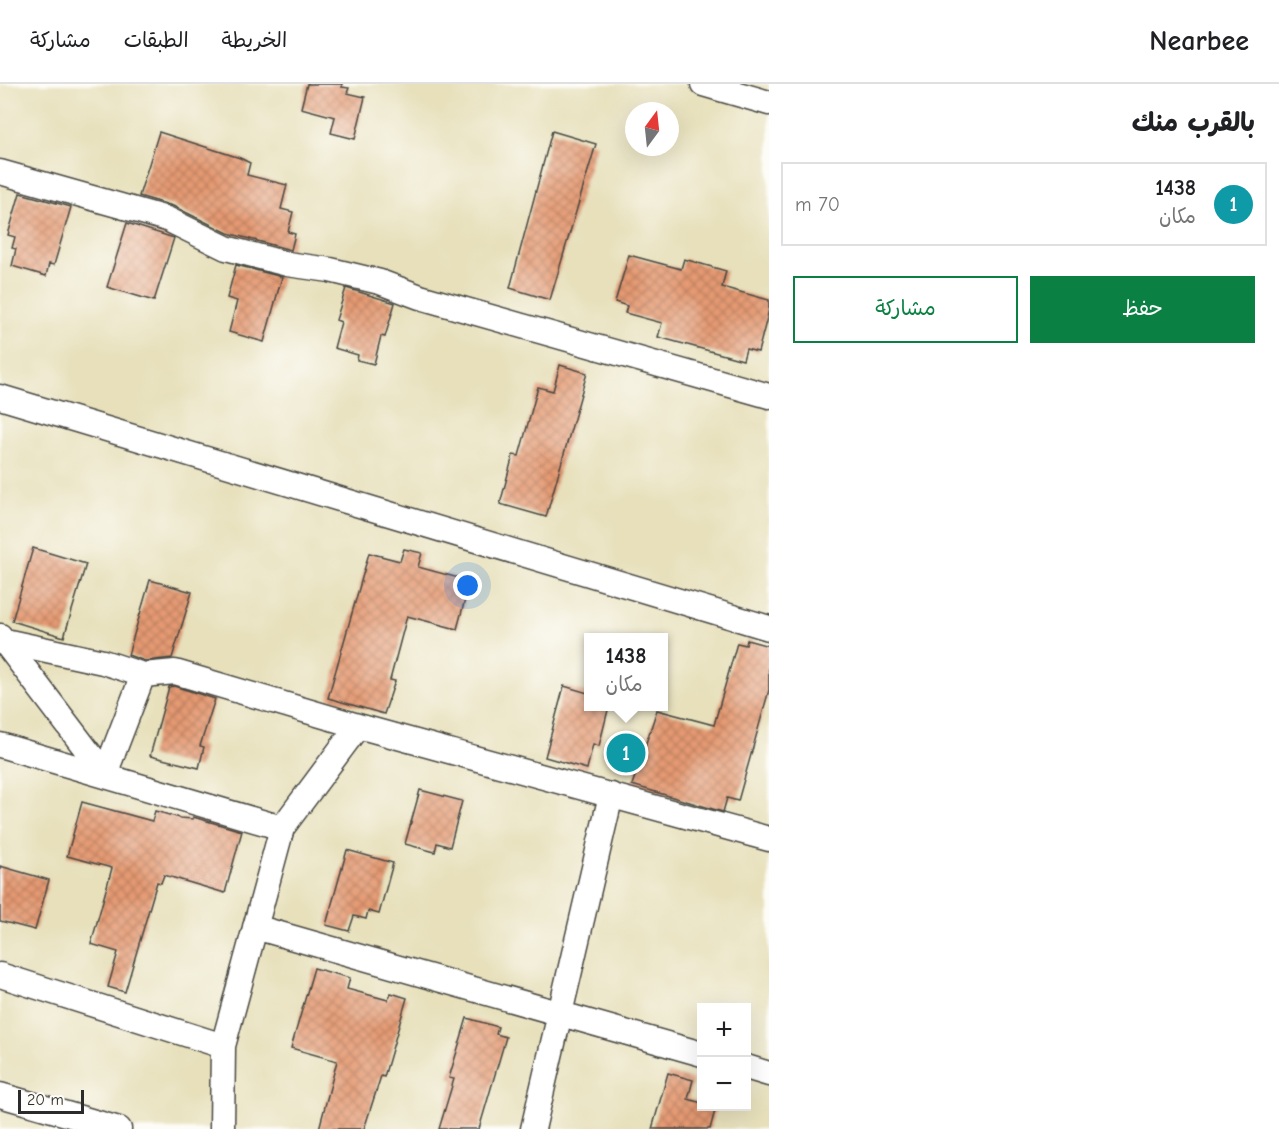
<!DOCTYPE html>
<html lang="ar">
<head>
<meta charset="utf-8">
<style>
  :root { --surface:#fff; --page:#f2f2f2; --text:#202124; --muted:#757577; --line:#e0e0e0; --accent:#0b8043 }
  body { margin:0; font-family:"Comic Neue","Playpen Sans Arabic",sans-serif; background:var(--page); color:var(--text); direction:rtl }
  .controls { position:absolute; right:18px; bottom:18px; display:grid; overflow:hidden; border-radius:0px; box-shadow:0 6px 24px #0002 }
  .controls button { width:54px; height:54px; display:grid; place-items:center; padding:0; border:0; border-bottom:2px solid var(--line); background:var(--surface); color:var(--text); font:30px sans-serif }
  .compass { position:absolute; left:625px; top:18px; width:54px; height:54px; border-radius:50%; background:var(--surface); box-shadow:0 6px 24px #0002; rotate:15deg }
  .scale { position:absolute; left:18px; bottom:15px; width:66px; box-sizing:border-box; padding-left:6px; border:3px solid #2b2b2b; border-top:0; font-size:16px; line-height:21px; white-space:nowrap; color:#2b2b2b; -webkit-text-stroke:4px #fdfcf7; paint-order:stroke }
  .you { position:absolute; left:468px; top:502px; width:21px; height:21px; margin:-15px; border:4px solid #fff; border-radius:50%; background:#1a73e8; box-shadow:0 0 0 9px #1a73e833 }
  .badge { display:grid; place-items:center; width:39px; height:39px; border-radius:50%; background:var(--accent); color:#fff; font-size:20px; font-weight:700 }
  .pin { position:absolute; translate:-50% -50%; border:3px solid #fff; box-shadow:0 2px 6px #0006 }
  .popup { position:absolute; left:584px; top:549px; width:84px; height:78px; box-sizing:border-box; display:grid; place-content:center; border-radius:0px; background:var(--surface); filter:drop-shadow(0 2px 4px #0005); font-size:20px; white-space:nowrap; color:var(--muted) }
  .popup b { font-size:22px; color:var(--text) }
  .popup::after { content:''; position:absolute; left:50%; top:100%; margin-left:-12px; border:12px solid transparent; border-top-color:var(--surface) }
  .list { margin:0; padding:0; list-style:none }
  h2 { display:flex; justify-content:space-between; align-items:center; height:78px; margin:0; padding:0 24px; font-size:26px }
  h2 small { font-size:20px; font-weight:400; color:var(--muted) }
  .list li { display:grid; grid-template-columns:39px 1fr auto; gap:18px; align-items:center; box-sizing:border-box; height:84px; margin:0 12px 12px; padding:0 12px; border:2px solid var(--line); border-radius:0px }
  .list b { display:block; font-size:22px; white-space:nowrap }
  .list p { margin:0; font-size:20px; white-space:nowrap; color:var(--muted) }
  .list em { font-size:20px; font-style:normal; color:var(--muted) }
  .actions { display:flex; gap:12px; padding:18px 24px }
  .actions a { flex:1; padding:14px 0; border:2px solid var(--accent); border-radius:0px; text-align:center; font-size:21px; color:var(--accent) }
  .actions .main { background:var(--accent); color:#fff }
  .map { position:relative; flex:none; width:769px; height:1045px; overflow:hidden; direction:ltr }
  header { display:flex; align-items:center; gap:36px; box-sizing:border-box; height:84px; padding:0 30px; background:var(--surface); border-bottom:2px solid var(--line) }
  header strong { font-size:28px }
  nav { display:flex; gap:33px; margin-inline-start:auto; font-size:21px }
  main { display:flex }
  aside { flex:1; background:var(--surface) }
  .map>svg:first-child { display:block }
</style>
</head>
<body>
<header>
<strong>Nearbee</strong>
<nav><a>الخريطة</a><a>الطبقات</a><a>مشاركة</a></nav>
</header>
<main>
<aside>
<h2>بالقرب منك<small></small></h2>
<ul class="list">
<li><span class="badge" style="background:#0f9aa8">1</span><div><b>1438</b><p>مكان</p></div><em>70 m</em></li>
</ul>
<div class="actions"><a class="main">حفظ</a><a>مشاركة</a></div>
</aside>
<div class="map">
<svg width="769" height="1045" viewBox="0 0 769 1045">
  <defs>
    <pattern id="building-cross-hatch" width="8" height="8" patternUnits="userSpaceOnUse" patternTransform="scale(1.5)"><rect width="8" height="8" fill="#e59a72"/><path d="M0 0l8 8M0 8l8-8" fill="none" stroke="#ba7e5e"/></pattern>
  </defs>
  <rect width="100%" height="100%" fill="#fdfcf7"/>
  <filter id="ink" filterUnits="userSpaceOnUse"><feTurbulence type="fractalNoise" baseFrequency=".0167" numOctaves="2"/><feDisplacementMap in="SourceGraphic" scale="12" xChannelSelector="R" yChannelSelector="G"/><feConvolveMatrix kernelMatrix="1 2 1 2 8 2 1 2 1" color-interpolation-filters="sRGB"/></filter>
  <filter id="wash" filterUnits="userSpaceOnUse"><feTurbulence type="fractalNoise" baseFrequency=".008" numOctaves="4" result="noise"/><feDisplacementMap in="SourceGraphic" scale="24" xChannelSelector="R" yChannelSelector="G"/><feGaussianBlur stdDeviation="1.35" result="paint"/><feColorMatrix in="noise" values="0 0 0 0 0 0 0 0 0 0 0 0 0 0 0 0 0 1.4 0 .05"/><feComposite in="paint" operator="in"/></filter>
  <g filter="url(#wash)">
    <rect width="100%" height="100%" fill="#e7e0bb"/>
    <g id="blocks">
      <path fill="url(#building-cross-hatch)" d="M 307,0 L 342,0 L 342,3 L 349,4 L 347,9 L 365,13 L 355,55 L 331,49 L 335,33 L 301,24 Z
        M 552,47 L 596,60 L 550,216 L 510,204 Z
        M 159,48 L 240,74 L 250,79 L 247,91 L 287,101 L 281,125 L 293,128 L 288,148 L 295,150 L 291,166 L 228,149 L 173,122 L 139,112 Z
        M 20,109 L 71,123 L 54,181 L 49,180 L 46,192 L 12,182 L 16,165 L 12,164 L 15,153 L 8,151 Z
        M 127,139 L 174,154 L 154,217 L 107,203 Z
        M 629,171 L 681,185 L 684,175 L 726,187 L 722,203 L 769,216 L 769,226 L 758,268 L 746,265 L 743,276 L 658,253 L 662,239 L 625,229 L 627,222 L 615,218 Z
        M 236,181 L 282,193 L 264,258 L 229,248 L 237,217 L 227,214 Z
        M 346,204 L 395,219 L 385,253 L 381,252 L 374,280 L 357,276 L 358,271 L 334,264 L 341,238 L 336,236 Z
        M 560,281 L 587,289 L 546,433 L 500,420 L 513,371 L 519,372 L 538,303 L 553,307 Z
        M 33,464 L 86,480 L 64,553 L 12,537 Z
        M 404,465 L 422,469 L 418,483 L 470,497 L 457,545 L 407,532 L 390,596 L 395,597 L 384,630 L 328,614 L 369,469 L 400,477 Z
        M 150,496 L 192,508 L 172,574 L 145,577 L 128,571 Z
        M 747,556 L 769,562 L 769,606 L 738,717 L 727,714 L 723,728 L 632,701 L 657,626 L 714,641 L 737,559 L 746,561 Z
        M 174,602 L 215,615 L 200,662 L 204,663 L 199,684 L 150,672 L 169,603 Z
        M 564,602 L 588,609 L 588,622 L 609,622 L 599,662 L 593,660 L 587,685 L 545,673 Z
        M 420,706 L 462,717 L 450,763 L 437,759 L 435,768 L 405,760 Z
        M 82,718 L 152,737 L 155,727 L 180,734 L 193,735 L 193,733 L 242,747 L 225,809 L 164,791 L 161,799 L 157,798 L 125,908 L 108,903 L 118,868 L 91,860 L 112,784 L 67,772 Z
        M 347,766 L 393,779 L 379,830 L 368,827 L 366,835 L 354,832 L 349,847 L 326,841 Z
        M 0,782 L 49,796 L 35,846 L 0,837 Z
        M 314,884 L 350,894 L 347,905 L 388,916 L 391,909 L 407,914 L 384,993 L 381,992 L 364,1045 L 319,1045 L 337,977 L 291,964 Z
        M 467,934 L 498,943 L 496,950 L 506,953 L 479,1045 L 439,1045 L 454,995 L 449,994 Z
        M 668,989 L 693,996 L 688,1015 L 702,1019 L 702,1023 L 716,1023 L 710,1045 L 652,1045 Z"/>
    </g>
  </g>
  <g filter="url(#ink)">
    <use href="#blocks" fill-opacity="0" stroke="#474641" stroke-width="1.5"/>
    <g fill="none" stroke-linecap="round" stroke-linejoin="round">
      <defs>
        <path id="minor" d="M 703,0 L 769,19
          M 0,88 L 167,135 L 226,164 L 287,180 L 330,186 L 380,198 L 420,213 L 769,312
          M 0,313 L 769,544
          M 0,552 L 105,690
          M 0,556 L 103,578 L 143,591 L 175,588 L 358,642 L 769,755
          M 0,661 L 282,744
          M 105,690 L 143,591
          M 255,843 L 702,970
          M 0,891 L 223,962
          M 746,983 L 769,990
          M 0,1011 L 119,1045
          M 222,1045 L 223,962 L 282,744 L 358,642
          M 533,1045 L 611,711"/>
      </defs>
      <use href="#minor" stroke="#474641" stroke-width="27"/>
      <use href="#minor" stroke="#fff" stroke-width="24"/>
    </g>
  </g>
</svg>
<div class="controls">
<button>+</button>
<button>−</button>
</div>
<svg class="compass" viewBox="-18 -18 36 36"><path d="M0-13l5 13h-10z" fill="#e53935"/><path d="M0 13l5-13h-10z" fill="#757577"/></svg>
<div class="scale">20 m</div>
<div class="you"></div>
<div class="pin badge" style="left:626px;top:669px;background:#0f9aa8">1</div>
<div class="popup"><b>1438</b>مكان</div>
</div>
</main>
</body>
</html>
